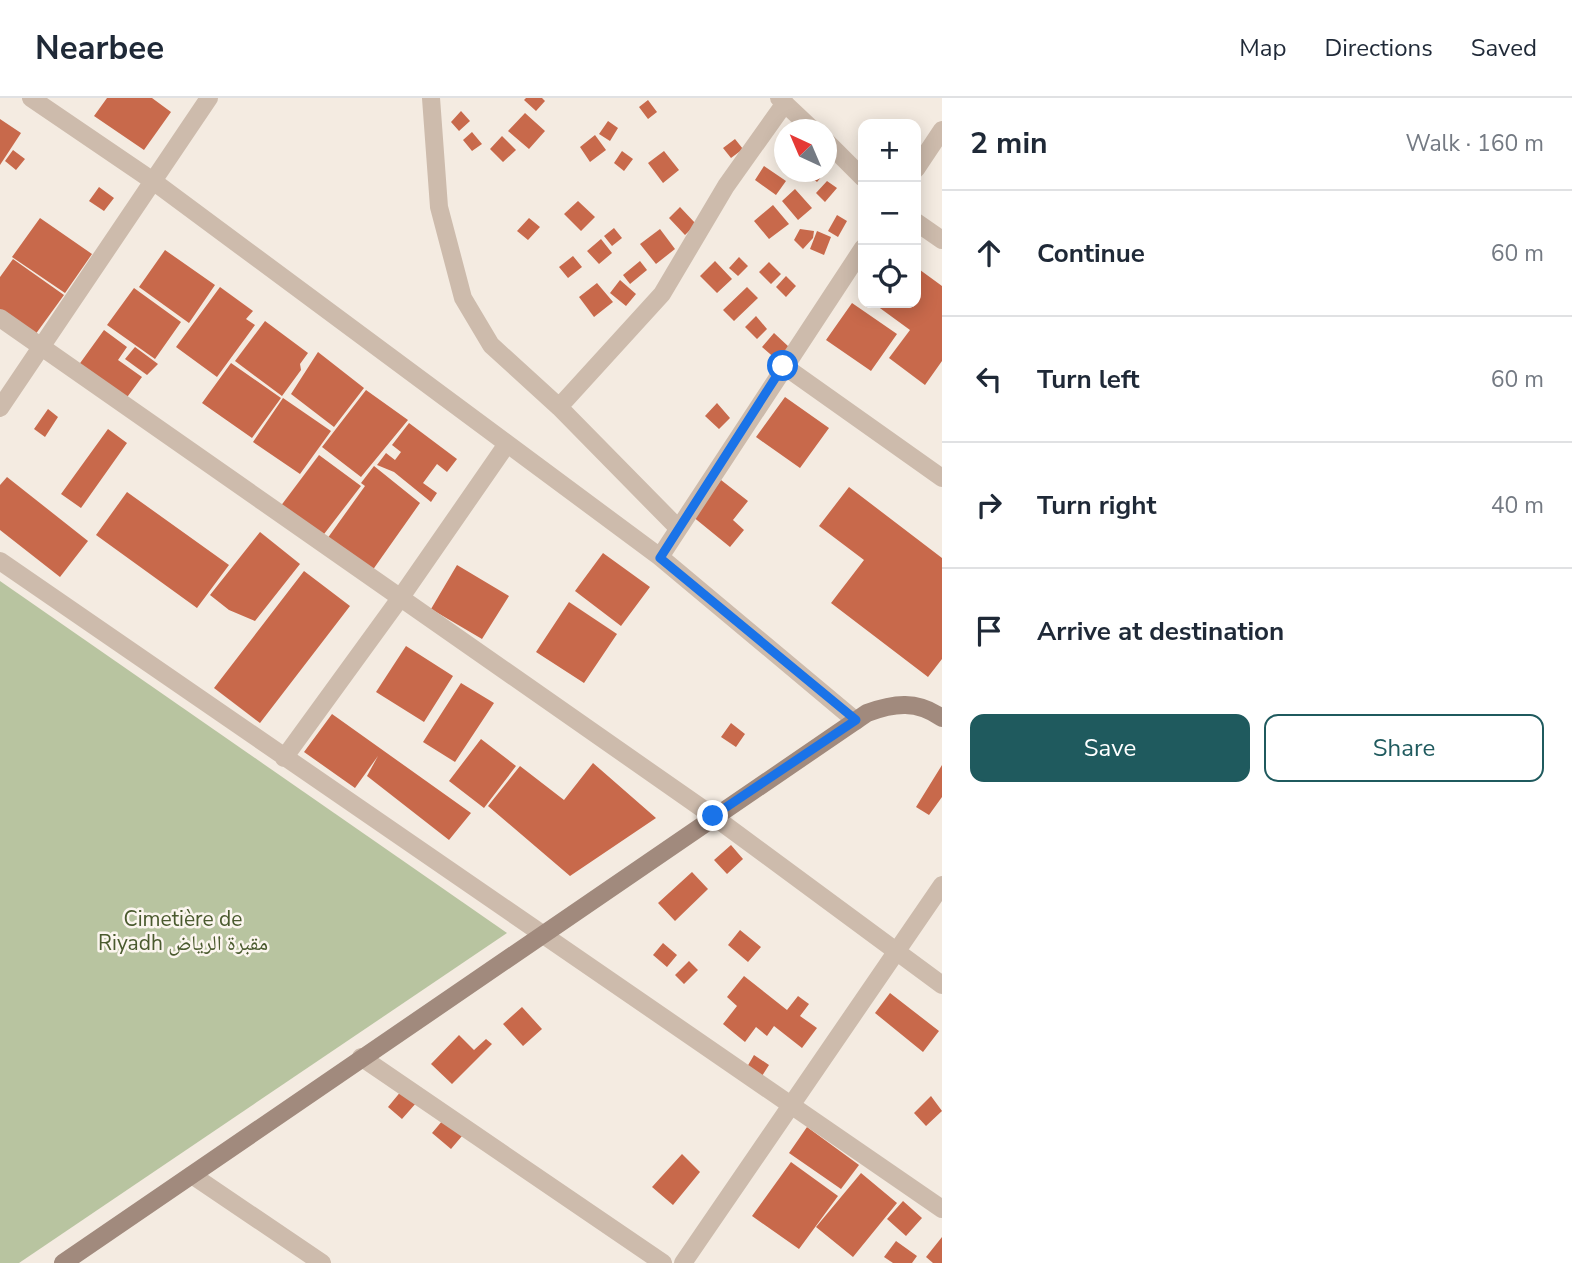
<!DOCTYPE html>
<html lang="en">
<head>
<meta charset="utf-8">
<style>
  :root { --surface:#fff; --page:#f6f6f7; --text:#1f2937; --muted:#747a83; --line:#e0e1e3; --accent:#1f5a5e }
  body { margin:0; font-family:"Nunito Sans","Noto Naskh Arabic",sans-serif; background:var(--page); color:var(--text) }
  .controls { position:absolute; right:21px; top:21px; display:grid; overflow:hidden; border-radius:14px; box-shadow:0 4px 18px #0003 }
  .controls button { width:63px; height:63px; display:grid; place-items:center; padding:0; border:0; border-bottom:2px solid var(--line); background:var(--surface); color:var(--text); font:35px sans-serif }
  .compass { position:absolute; left:774px; top:21px; width:63px; height:63px; border-radius:50%; background:var(--surface); box-shadow:0 4px 18px #0003; rotate:316deg }
  .stop { position:absolute; width:21px; height:21px; margin:-16px; border:5px solid #1a73e8; border-radius:50%; background:#fff }
  .stop.end { background:#1a73e8; border-color:#fff; box-shadow:0 2px 7px #0008 }
  .list { margin:0; padding:0; list-style:none }
  h2 { display:flex; justify-content:space-between; align-items:center; height:91px; margin:0; padding:0 28px; font-size:30px }
  h2 small { font-size:23px; font-weight:400; color:var(--muted) }
  .list li { display:grid; grid-template-columns:46px 1fr auto; gap:21px; align-items:center; box-sizing:border-box; height:126px; padding:0 28px; border-top:2px solid var(--line) }
  .list b { display:block; font-size:26px; white-space:nowrap }
  .list em { font-size:23px; font-style:normal; color:var(--muted) }
  .actions { display:flex; gap:14px; padding:21px 28px }
  .actions a { flex:1; padding:16px 0; border:2px solid var(--accent); border-radius:14px; text-align:center; font-size:24px; color:var(--accent) }
  .actions .main { background:var(--accent); color:#fff }
  .icon { flex:none; width:38px; height:38px; fill:none; stroke:currentColor; stroke-width:2; stroke-linecap:round; stroke-linejoin:round }
  .map { position:relative; flex:none; width:942px; height:1165px; overflow:hidden }
  header { display:flex; align-items:center; gap:42px; box-sizing:border-box; height:98px; padding:0 35px; background:var(--surface); border-bottom:2px solid var(--line) }
  header strong { font-size:33px }
  nav { display:flex; gap:38px; margin-inline-start:auto; font-size:24px }
  main { display:flex }
  aside { flex:1; background:var(--surface) }
  .map>svg:first-child { display:block }
</style>
</head>
<body>
<header>
<strong>Nearbee</strong>
<nav><a>Map</a><a>Directions</a><a>Saved</a></nav>
</header>
<main>
<div class="map">
<svg width="942" height="1165" viewBox="0 0 942 1165">
  <rect width="100%" height="100%" fill="#f4ebe1"/>
  <path fill="#b8c4a0" d="M 0,483 L 507,835 L 19,1165 L 0,1165 Z"/>
  <path fill="#c8694b" d="M 107,0 L 152,0 L 171,14 L 144,52 L 94,18 Z
    M 526,0 L 542,0 L 545,3 L 536,13 L 524,2 Z
    M 648,2 L 657,14 L 648,21 L 639,9 Z
    M 461,13 L 470,23 L 459,33 L 451,24 Z
    M 525,15 L 545,33 L 529,51 L 508,33 Z
    M 0,21 L 21,35 L 0,67 Z
    M 608,23 L 618,30 L 610,43 L 599,36 Z
    M 472,34 L 482,46 L 472,53 L 463,42 Z
    M 595,37 L 606,52 L 590,64 L 580,49 Z
    M 502,38 L 516,52 L 503,64 L 490,51 Z
    M 735,41 L 743,51 L 731,60 L 723,50 Z
    M 13,52 L 25,61 L 16,72 L 5,63 Z
    M 622,53 L 633,61 L 624,73 L 614,65 Z
    M 664,53 L 679,72 L 663,85 L 648,65 Z
    M 764,68 L 786,83 L 776,97 L 755,82 Z
    M 801,74 L 818,74 L 822,78 L 817,84 L 810,78 L 805,84 L 798,77 Z
    M 827,83 L 837,90 L 825,104 L 816,95 Z
    M 99,89 L 114,100 L 104,113 L 89,103 Z
    M 795,91 L 812,110 L 798,122 L 782,103 Z
    M 578,103 L 595,119 L 581,133 L 564,116 Z
    M 773,107 L 789,126 L 769,141 L 754,123 Z
    M 680,109 L 696,126 L 685,137 L 669,120 Z
    M 837,117 L 847,123 L 838,139 L 828,133 Z
    M 40,120 L 92,156 L 65,195 L 12,159 Z
    M 529,120 L 540,129 L 528,142 L 517,133 Z
    M 614,130 L 622,140 L 612,148 L 604,138 Z
    M 660,131 L 675,151 L 656,166 L 640,146 Z
    M 800,131 L 814,133 L 813,140 L 803,151 L 794,142 Z
    M 817,133 L 831,139 L 824,157 L 810,151 Z
    M 601,141 L 612,155 L 599,166 L 587,153 Z
    M 165,152 L 215,187 L 189,225 L 139,189 Z
    M 573,158 L 582,169 L 568,180 L 559,169 Z
    M 739,159 L 748,168 L 738,178 L 729,170 Z
    M 13,161 L 64,197 L 35,237 L 0,212 L 0,179 Z
    M 640,163 L 647,172 L 630,186 L 623,177 Z
    M 715,163 L 732,181 L 717,195 L 700,178 Z
    M 769,164 L 781,176 L 771,186 L 759,174 Z
    M 916,169 L 942,188 L 942,263 L 925,287 L 889,260 L 910,232 L 873,205 L 916,205 Z
    M 786,178 L 796,188 L 786,199 L 776,189 Z
    M 620,182 L 636,196 L 626,208 L 610,195 Z
    M 597,185 L 613,204 L 594,219 L 579,199 Z
    M 220,189 L 253,213 L 246,221 L 255,227 L 217,279 L 176,249 Z
    M 747,189 L 758,200 L 734,223 L 723,212 Z
    M 134,190 L 181,224 L 155,261 L 107,227 Z
    M 852,205 L 897,236 L 871,273 L 826,242 Z
    M 756,218 L 767,231 L 757,241 L 745,229 Z
    M 265,223 L 308,255 L 300,266 L 301,272 L 282,298 L 235,263 Z
    M 104,232 L 127,249 L 118,262 L 142,279 L 125,302 L 78,268 Z
    M 774,235 L 789,249 L 777,262 L 762,249 Z
    M 135,249 L 158,266 L 147,277 L 125,261 Z
    M 318,254 L 364,290 L 334,329 L 291,296 Z
    M 231,265 L 281,300 L 252,340 L 202,305 Z
    M 366,292 L 408,322 L 361,379 L 322,349 Z
    M 785,299 L 829,330 L 800,370 L 756,339 Z
    M 283,300 L 331,333 L 300,376 L 253,344 Z
    M 717,305 L 730,320 L 719,331 L 705,318 Z
    M 48,311 L 58,319 L 45,339 L 34,331 Z
    M 409,325 L 457,361 L 447,374 L 437,366 L 423,385 L 437,395 L 431,404 L 394,374 L 377,367 L 386,355 L 395,362 L 401,354 L 392,347 Z
    M 108,331 L 127,345 L 81,410 L 61,396 Z
    M 319,357 L 361,388 L 321,440 L 280,409 Z
    M 374,368 L 420,405 L 372,473 L 327,441 L 365,388 L 361,385 Z
    M 7,379 L 88,443 L 60,479 L 0,432 L 0,387 Z
    M 721,382 L 748,403 L 733,422 L 744,432 L 730,449 L 692,418 Z
    M 849,389 L 942,460 L 942,561 L 928,579 L 831,505 L 864,462 L 819,428 Z
    M 127,394 L 229,467 L 197,510 L 96,437 Z
    M 260,434 L 300,466 L 255,523 L 229,512 L 210,497 Z
    M 603,455 L 650,489 L 621,528 L 575,493 Z
    M 457,467 L 509,498 L 482,541 L 431,511 Z
    M 304,473 L 350,508 L 260,625 L 214,590 Z
    M 569,504 L 617,536 L 584,585 L 536,554 Z
    M 406,548 L 453,578 L 424,624 L 376,594 Z
    M 461,585 L 494,605 L 455,664 L 423,644 Z
    M 332,616 L 471,715 L 449,742 L 367,678 L 378,658 L 355,690 L 304,654 Z
    M 731,625 L 745,636 L 736,649 L 721,639 Z
    M 481,641 L 516,668 L 484,710 L 449,683 Z
    M 593,665 L 656,720 L 570,778 L 488,708 L 520,668 L 564,702 Z
    M 942,667 L 942,699 L 929,717 L 916,709 Z
    M 731,747 L 743,761 L 727,776 L 714,762 Z
    M 692,774 L 708,791 L 675,823 L 658,805 Z
    M 740,832 L 761,849 L 748,864 L 728,847 Z
    M 663,845 L 677,857 L 667,869 L 653,857 Z
    M 689,863 L 698,872 L 684,886 L 675,877 Z
    M 744,878 L 787,912 L 798,898 L 809,906 L 800,918 L 817,930 L 802,950 L 774,928 L 767,938 L 756,929 L 745,944 L 723,926 L 737,908 L 727,899 Z
    M 890,895 L 939,933 L 923,954 L 875,915 Z
    M 522,909 L 542,931 L 523,948 L 503,926 Z
    M 459,937 L 474,952 L 486,941 L 492,946 L 452,986 L 431,966 Z
    M 754,957 L 769,967 L 762,978 L 747,969 Z
    M 402,992 L 417,1004 L 402,1021 L 388,1009 Z
    M 931,998 L 942,1013 L 926,1028 L 914,1015 Z
    M 443,1022 L 462,1038 L 451,1051 L 432,1035 Z
    M 807,1029 L 859,1067 L 841,1091 L 789,1055 Z
    M 682,1056 L 700,1074 L 673,1107 L 652,1089 Z
    M 791,1064 L 838,1098 L 799,1151 L 752,1118 Z
    M 861,1075 L 897,1105 L 853,1159 L 816,1129 Z
    M 903,1103 L 922,1120 L 906,1138 L 887,1121 Z
    M 942,1139 L 942,1165 L 933,1165 L 926,1159 Z
    M 896,1143 L 917,1158 L 912,1165 L 893,1165 L 884,1159 Z"/>
  <g fill="none" stroke-linecap="round" stroke-linejoin="round">
    <path stroke="#cdbbac" stroke-width="18" d="M 31,0 L 153,83 L 660,459 L 856,623
      M 431,0 L 439,109 L 463,200 L 491,247 L 559,309 L 678,430
      M 779,0 L 813,32
      M 827,44 L 863,80
      M 916,71 L 942,32
      M 916,124 L 942,142
      M 0,220 L 713,718 L 942,887
      M 784,268 L 942,380
      M 559,309 L 662,196 L 726,88 L 785,5
      M 0,310 L 209,0
      M 660,459 L 863,150
      M 0,463 L 942,1111
      M 284,660 L 401,499 L 507,346
      M 361,959 L 663,1165
      M 192,1077 L 322,1165
      M 683,1165 L 942,787"/>
    <path stroke="#a18a7d" stroke-width="18" d="M 63,1165 L 867,615 C 894,605 917,602 942,620"/>
  </g>
  <g fill="none" stroke-linecap="round" stroke-linejoin="round">
    <path stroke="#1a73e8" stroke-width="9" d="M 713,718 L 856,622 L 660,460 L 783,268"/>
  </g>
  <g text-anchor="middle" stroke-width="5" stroke-linejoin="round" paint-order="stroke">
    <g font-size="21" fill="#4a5a2e" stroke="#fbf5ee">
      <text x="183" y="828">Cimetière de<tspan x="183" dy="24">Riyadh مقبرة الرياض</tspan></text>
    </g>
  </g>
</svg>
<div class="controls">
<button>+</button>
<button>−</button>
<button><svg class="icon" aria-label="locate" viewBox="0 0 24 24"><circle cx="12" cy="12" r="6"/><path d="M12 2v4M12 18v4M2 12h4M18 12h4"/></svg></button>
</div>
<svg class="compass" viewBox="-18 -18 36 36"><path d="M0-13l5 13h-10z" fill="#e53935"/><path d="M0 13l5-13h-10z" fill="#747a83"/></svg>
<div class="stop" style="left:783px;top:268px"></div>
<div class="stop end" style="left:713px;top:718px"></div>
</div>
<aside>
<h2>2 min<small>Walk · 160 m</small></h2>
<ul class="list">
<li><svg class="icon" aria-label="ahead" viewBox="0 0 24 24"><path d="M12 20V5M6 11l6-6 6 6"/></svg><div><b>Continue</b></div><em>60 m</em></li>
<li><svg class="icon" aria-label="left" viewBox="0 0 24 24"><path d="M17 20v-9H6M10 6l-5 5 5 5"/></svg><div><b>Turn left</b></div><em>60 m</em></li>
<li><svg class="icon" aria-label="right" viewBox="0 0 24 24"><path d="M7 20v-9h11M14 6l5 5-5 5"/></svg><div><b>Turn right</b></div><em>40 m</em></li>
<li><svg class="icon" aria-label="arrive" viewBox="0 0 24 24"><path d="M6 21V4h12l-3 4 3 4H6"/></svg><div><b>Arrive at destination</b></div></li>
</ul>
<div class="actions"><a class="main">Save</a><a>Share</a></div>
</aside>
</main>
</body>
</html>
